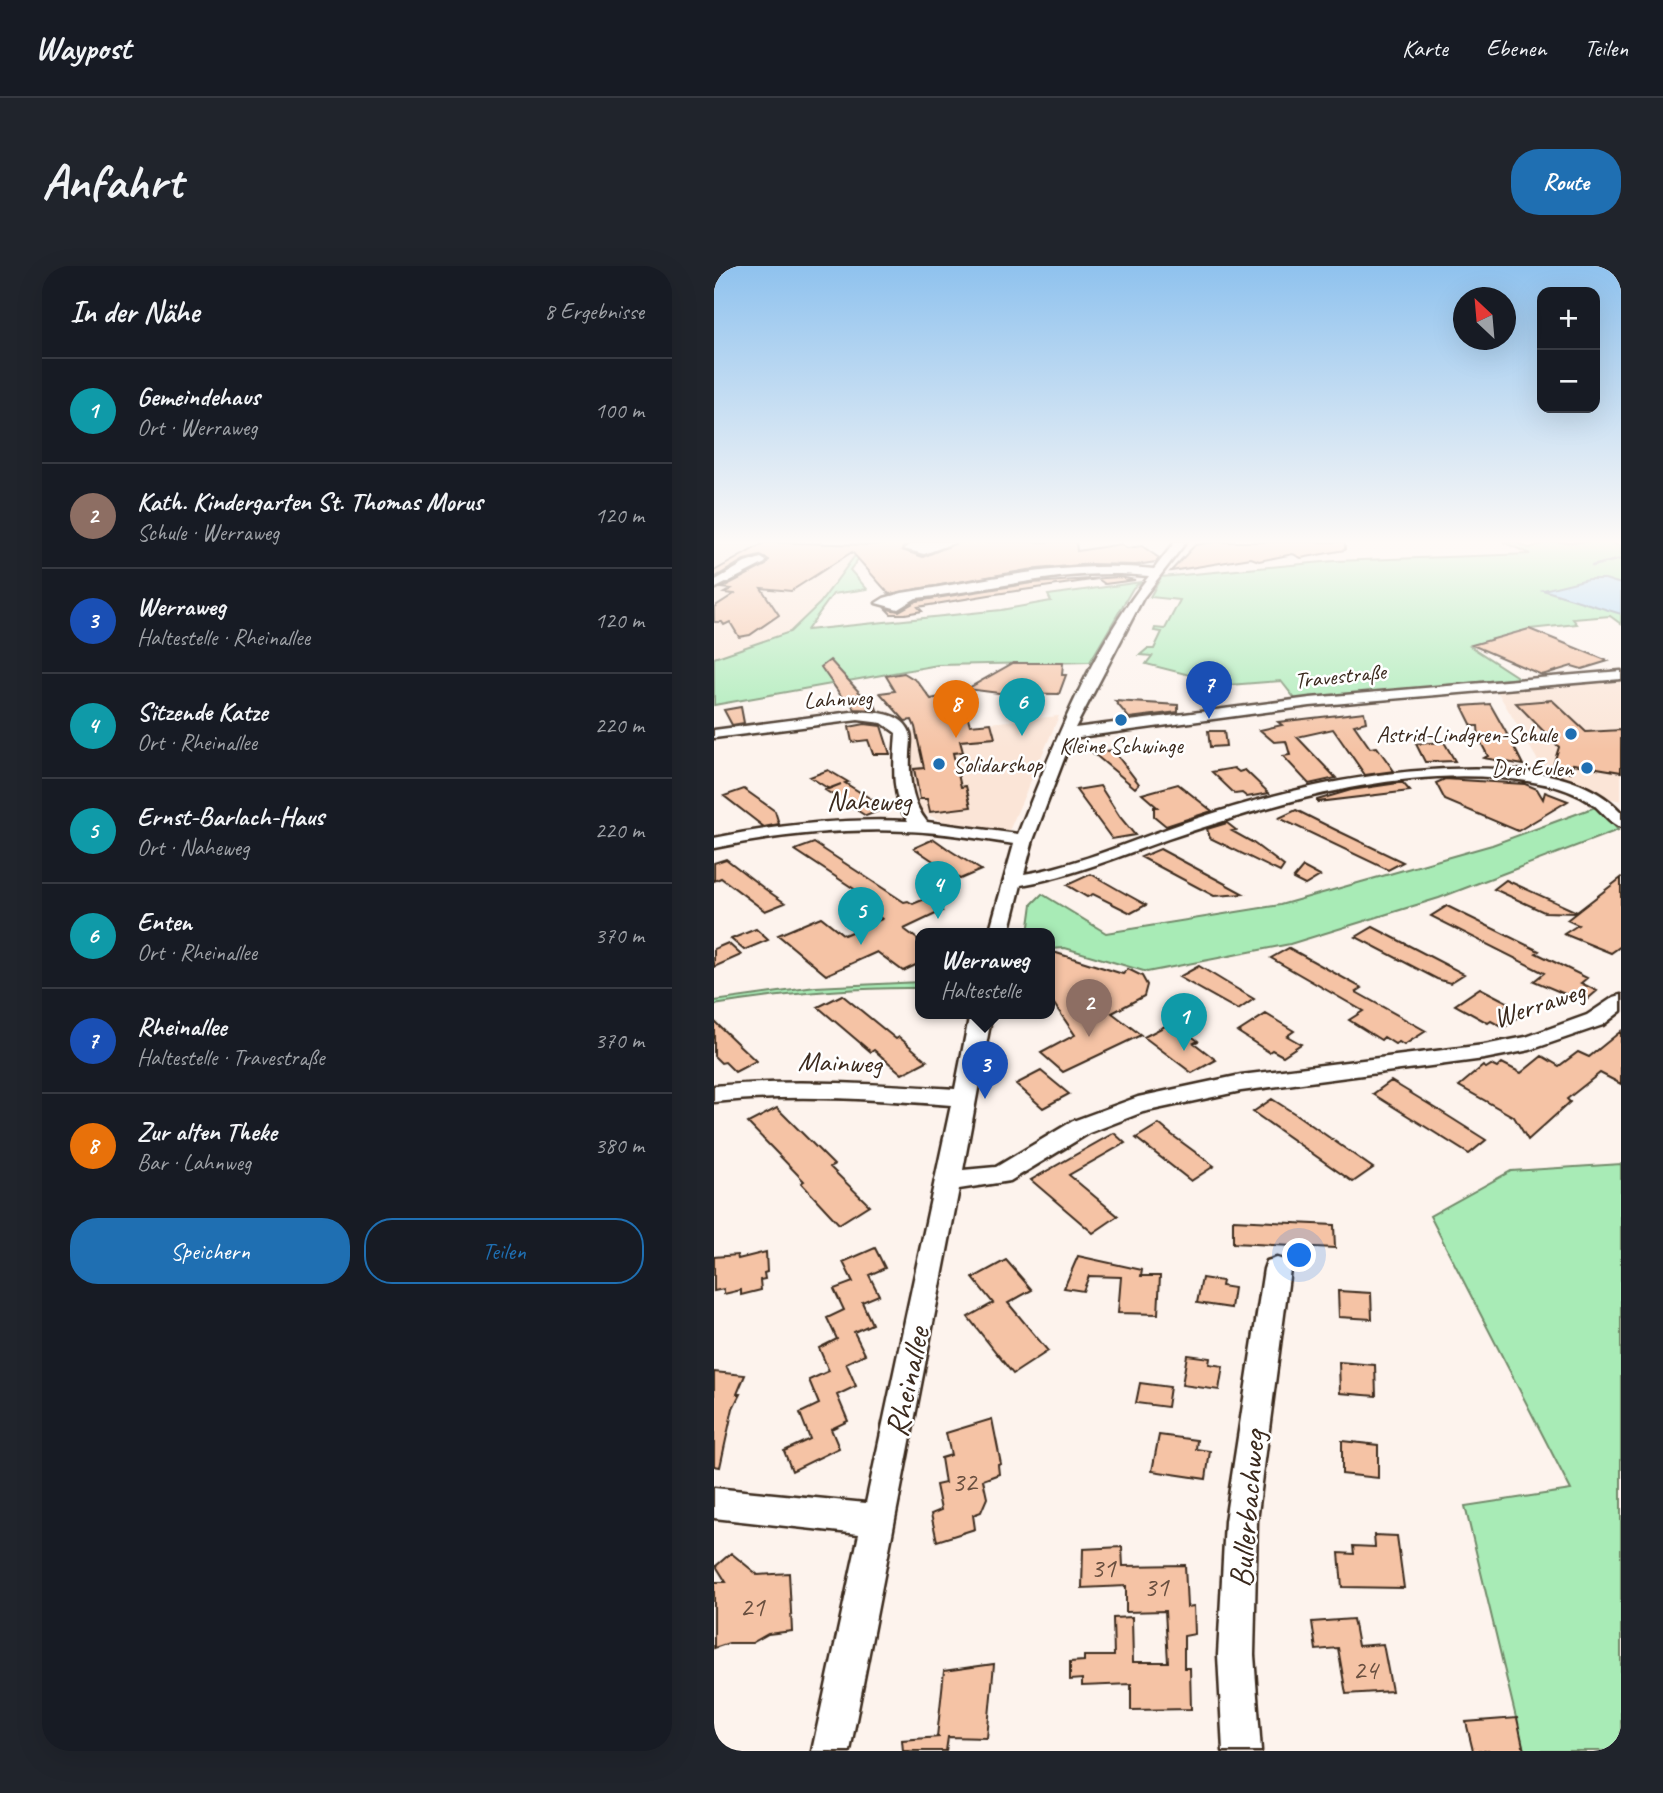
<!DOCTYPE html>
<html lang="de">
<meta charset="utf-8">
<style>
body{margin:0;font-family:Caveat,sans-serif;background:#20242c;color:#f1f3f6}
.controls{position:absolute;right:21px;top:21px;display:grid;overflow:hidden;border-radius:14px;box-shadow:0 7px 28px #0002}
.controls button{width:63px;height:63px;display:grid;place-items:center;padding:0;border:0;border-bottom:2px solid #363941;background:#171b24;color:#f1f3f6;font:35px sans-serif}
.compass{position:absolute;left:739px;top:21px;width:63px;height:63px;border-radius:50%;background:#171b24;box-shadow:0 7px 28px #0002;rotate:334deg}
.you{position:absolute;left:586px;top:990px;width:24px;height:24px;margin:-18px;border:5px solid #fff;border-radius:50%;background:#1a73e8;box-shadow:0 0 0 10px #1a73e833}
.badge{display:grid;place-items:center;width:46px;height:46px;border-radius:50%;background:#1f6fb2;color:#fff;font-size:23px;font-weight:700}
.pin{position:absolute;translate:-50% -58px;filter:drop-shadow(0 2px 4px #0008)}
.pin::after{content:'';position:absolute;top:37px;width:24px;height:21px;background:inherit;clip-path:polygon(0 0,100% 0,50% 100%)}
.popup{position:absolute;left:201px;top:662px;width:140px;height:91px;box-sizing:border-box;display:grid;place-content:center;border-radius:14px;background:#171b24;filter:drop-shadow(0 2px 5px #0005);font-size:23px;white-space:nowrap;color:#9ea1a6}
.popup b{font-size:26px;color:#f1f3f6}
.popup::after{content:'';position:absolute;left:50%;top:100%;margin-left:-14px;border:14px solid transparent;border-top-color:#171b24}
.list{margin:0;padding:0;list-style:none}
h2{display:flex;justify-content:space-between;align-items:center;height:91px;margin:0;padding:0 28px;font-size:30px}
h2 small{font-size:23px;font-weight:400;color:#9ea1a6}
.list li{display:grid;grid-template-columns:46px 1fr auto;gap:21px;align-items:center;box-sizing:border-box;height:105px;padding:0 28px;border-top:2px solid #363941}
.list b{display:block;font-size:26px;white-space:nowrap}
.list p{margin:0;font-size:23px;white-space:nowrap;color:#9ea1a6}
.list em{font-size:23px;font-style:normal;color:#9ea1a6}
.actions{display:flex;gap:14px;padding:21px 28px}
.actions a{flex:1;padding:16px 0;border:2px solid #1f6fb2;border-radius:28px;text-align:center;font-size:24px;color:#1f6fb2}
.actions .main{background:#1f6fb2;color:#fff}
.map{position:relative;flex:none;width:907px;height:1485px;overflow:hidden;border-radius:28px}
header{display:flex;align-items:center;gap:42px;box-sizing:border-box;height:98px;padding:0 35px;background:#171b24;border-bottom:2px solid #363941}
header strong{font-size:33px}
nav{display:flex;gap:38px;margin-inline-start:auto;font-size:24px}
.intro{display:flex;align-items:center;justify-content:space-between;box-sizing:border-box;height:168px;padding:0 42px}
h1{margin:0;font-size:49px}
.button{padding:18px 32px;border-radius:28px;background:#1f6fb2;color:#fff;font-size:24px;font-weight:700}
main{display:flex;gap:42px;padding:0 42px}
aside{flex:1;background:#171b24;border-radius:28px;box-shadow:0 7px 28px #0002}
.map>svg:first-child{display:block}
.built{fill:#fbe5d7}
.green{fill:#a8ebb6;stroke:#728a6a;stroke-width:2}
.water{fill:#aad8f7;stroke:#7e92a0;stroke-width:2}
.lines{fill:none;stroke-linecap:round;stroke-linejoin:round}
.stream{stroke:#7e92a0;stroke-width:2.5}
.building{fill:#f5c3a5;stroke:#3b2a1e;stroke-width:2}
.minor-casing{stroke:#3b2a1e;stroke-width:5}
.minor{fill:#fff;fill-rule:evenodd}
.poi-dot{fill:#1f6fb2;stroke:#fff;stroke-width:2.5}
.labels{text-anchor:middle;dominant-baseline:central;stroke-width:5;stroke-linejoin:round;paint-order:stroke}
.far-street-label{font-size:23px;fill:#3b2a1e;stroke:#fff}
.far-poi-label{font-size:23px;fill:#3b2a1e;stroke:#fff;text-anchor:end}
.street-label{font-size:28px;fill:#3b2a1e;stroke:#fff}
.near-number-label{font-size:28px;fill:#6a5040}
.near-street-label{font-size:33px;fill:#3b2a1e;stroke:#fff}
</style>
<header>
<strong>Waypost</strong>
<nav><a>Karte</a><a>Ebenen</a><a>Teilen</a></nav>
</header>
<div class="intro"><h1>Anfahrt</h1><a class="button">Route</a></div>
<main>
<aside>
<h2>In der Nähe<small>8 Ergebnisse</small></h2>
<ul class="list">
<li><span class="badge" style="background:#0f9aa8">1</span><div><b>Gemeindehaus</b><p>Ort · Werraweg</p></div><em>100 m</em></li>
<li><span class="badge" style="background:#8d6e63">2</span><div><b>Kath. Kindergarten St. Thomas Morus</b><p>Schule · Werraweg</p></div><em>120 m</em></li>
<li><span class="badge" style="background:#1a4fb4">3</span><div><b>Werraweg</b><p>Haltestelle · Rheinallee</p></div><em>120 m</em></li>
<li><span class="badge" style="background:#0f9aa8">4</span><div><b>Sitzende Katze</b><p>Ort · Rheinallee</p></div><em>220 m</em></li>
<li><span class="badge" style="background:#0f9aa8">5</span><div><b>Ernst-Barlach-Haus</b><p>Ort · Naheweg</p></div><em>220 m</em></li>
<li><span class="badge" style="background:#0f9aa8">6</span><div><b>Enten</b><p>Ort · Rheinallee</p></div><em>370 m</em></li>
<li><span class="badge" style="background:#1a4fb4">7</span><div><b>Rheinallee</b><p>Haltestelle · Travestraße</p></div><em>370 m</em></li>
<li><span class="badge" style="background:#e8710a">8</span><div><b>Zur alten Theke</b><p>Bar · Lahnweg</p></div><em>380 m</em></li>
</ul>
<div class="actions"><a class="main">Speichern</a><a>Teilen</a></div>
</aside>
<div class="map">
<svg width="907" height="1485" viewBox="0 0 907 1485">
<rect width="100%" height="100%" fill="#fdf3ed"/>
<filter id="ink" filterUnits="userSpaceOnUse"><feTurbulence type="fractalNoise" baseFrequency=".0143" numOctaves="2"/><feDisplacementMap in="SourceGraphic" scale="14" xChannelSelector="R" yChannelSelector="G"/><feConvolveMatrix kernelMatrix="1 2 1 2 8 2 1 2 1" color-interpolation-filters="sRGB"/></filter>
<g filter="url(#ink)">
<path class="built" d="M0 276H151L106 337 75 366 0 391V315L16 305 0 303Z
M907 415V535L893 532 833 510 783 425Z
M345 450 295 565 235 558 207 546 203 540 197 515 195 465Z"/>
<path class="green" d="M151 276H157L136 304 153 323 119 328 93 364 287 344 337 335 334 329 427 316 419 322 376 396 224 399 0 439V392L76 366 106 337Z
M789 276H801L815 282 835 276H896L907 280V358L896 350 859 353 863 358 816 363 756 380 805 412 582 434 567 415 515 419 432 398 438 390 426 389 433 383H440L448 366 440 365 441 362 451 363 466 334 436 331 447 311 620 295 816 288Z
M884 540 904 564 725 632 576 678 433 706 351 682 336 683V667H314L318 638 328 628 392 667 566 639 778 579Z
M206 716V722C137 721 68 728 0 739V735L101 721Z
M907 898V1485H810L751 1240 857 1224 716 950 797 905Z"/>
<path class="water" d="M874 313H891L907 318V348L829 324Z"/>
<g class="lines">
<path class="stream" d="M878 300 907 293"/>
</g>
<path class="building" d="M52 276 154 279 196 276 188 284 209 291 244 276H362L363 285 407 278 413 282 428 280 445 292 442 296 422 299 376 298 313 304 175 328 138 286 77 325 47 322 65 349 36 369 25 371 16 356 10 359 8 356H0V341L20 328 10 327 17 323 7 322 52 299 55 294 46 290 30 294 0 312V305Z
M500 276H631V284L587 292 579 288 545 295 537 292 457 305 481 279Z
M405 311 421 314 391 318 384 313 275 329 204 341 208 345 191 348H177L172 343 185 345 203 335 318 317Z
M815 363 845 375 894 395 868 403 858 400 828 409 758 379Z
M116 394 145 426 151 430 158 429 163 444 141 443 133 433 130 434 107 401Z
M299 397H349L348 409H352L345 428 285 427 253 423Z
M190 407 203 415 217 433 225 431 238 441V452H254L256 459 277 457 281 472 246 475 249 486 239 487 247 521 252 520 257 541 216 546 213 533H206L200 503 210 502 201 461 198 454 191 455 166 427 181 425 172 410Z
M838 434 872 466 907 464V506L859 498 857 506 838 503 845 481 802 437Z
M401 435 464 439V446L415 452Z
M776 438 798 477 809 499 770 492 774 490 765 473 764 460H758L748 440Z
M27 441 30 457 18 459 10 444Z
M650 446 652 456 640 459 656 482 663 481 680 505 651 509 619 463 583 471 622 512 595 518 569 490 576 489 572 475 560 476 546 464 568 459 564 456Z
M151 458 167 460 176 488H159L154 474 138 476 135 461Z
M494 465H510L512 480 496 481Z
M730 476 741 495 711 496 702 478Z
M399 484 425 518 421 522 379 487Z
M520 502 525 506 531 504 555 527 533 531 528 527 521 528 498 506Z
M114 504 134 516 131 517 172 542 152 550 111 524 127 518 115 523 96 511Z
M731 513 811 518 823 523 829 533 831 526 854 535 804 565 731 534 722 517Z
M684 517H689L696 525 603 536V534L637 524Z
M464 518 498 545 452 560 440 550V541H443L428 528Z
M386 520 406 551 421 569 398 573 362 524Z
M30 523 61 545 65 558 50 561 10 530Z
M582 544 620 563 689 596 674 604 565 552Z
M513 557 522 564 518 565 538 576 570 600 566 606 496 572 493 563Z
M220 573 237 585 267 604 246 613 200 582Z
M100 577 190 636 194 635 199 638 211 633 228 645 190 663 206 675V697L189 705 163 686 112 709 64 669 107 651 130 669 168 653 156 644 166 640 81 584Z
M446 583 504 614 530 628 500 630 427 591Z
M12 593 51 623 71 637 51 645 7 612 0 615V597Z
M589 601 606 610 591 619 579 613Z
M377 608 405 624 432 639 417 647 379 628 373 631 353 619Z
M907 612V680L897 687 850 668 864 659 853 654 862 647 830 646 780 623 792 614 863 646Z
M733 640 825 685 822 687 873 712 867 717 883 725 870 736 820 715 830 707 717 650Z
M659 661 688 676 750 708 736 717 723 713 642 671Z
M42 663 54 674 30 684 17 673Z
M14 677 27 689 0 701V683Z
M575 682 648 722 642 726 712 765 690 779 685 776 681 778 670 771 667 774 635 754 649 745 557 692Z
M336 685 409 708 414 703 428 710 433 719 430 730 398 747 427 769 349 806 327 787 361 769 336 732Z
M485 700 513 717 540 733 524 744 465 711Z
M766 722 795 737 789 742 805 750 790 762 777 755 774 757 741 739Z
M128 729 182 773 185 771 213 795 188 808 160 784 157 786 104 741Z
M552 748 580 765 573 770 587 778 569 790 558 784 555 786 524 766Z
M0 755 25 779 42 795 21 806 11 796 7 797 0 790Z
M453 759 461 765 467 762 484 775 480 777 502 794 478 807 430 771Z
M907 765V818L886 807 853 833 856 836 814 874 800 851 745 820 769 800 772 802 777 799 783 802 788 797 807 807 828 790 845 800 864 786 875 791Z
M327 805 355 828 329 842 302 818Z
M677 815 723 843 772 874 755 888 659 828Z
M558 833 583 849 659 902 639 916 539 846Z
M63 842 120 899 116 901 155 939 125 958 87 917 90 915 34 857Z
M445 858 458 869 500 900 477 915 422 872Z
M400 867 411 877 355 909 404 950 379 967 317 914Z
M519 954 620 959 621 982 519 977Z
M161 982 171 1002 155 1009 165 1029 148 1036 158 1058 140 1066 151 1088 132 1097 142 1120 123 1129 134 1155 117 1163 125 1182 78 1205 70 1185 96 1173 86 1147 105 1138 95 1114 115 1105 105 1082 123 1073 113 1052 130 1044 120 1023 139 1016 129 996Z
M52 986 53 1006 50 1007 51 1013 46 1014 47 1024 27 1029V1024L10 1028V1023L0 1025V991L23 989 24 993Z
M364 990 428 1004 427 1010H446L444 1048 404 1047 407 1011 375 1010 369 1025 350 1022Z
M292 994 318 1024 294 1037 334 1085 299 1108 254 1051 279 1037 259 1012Z
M488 1012 508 1015 507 1020 520 1022 517 1042 483 1037Z
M624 1025 657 1027 658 1053 625 1051Z
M473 1089 496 1092 495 1098 509 1100 505 1124 468 1119Z
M625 1096 661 1099 662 1130 626 1127Z
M0 1106 31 1109 23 1128H26L19 1142 6 1201 0 1200Z
M426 1117 456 1121 453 1141 422 1137Z
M278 1153 287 1198 284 1199 285 1208 269 1214 273 1232 267 1246 259 1249 261 1263 223 1275 217 1248 227 1244 222 1219 231 1217 227 1192 237 1189 232 1167Z
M445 1169 483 1174 482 1183 496 1185 492 1213 438 1205Z
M628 1175 664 1179V1212L628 1208Z
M660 1269 683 1270 690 1322 628 1321 625 1287 640 1288 639 1280 661 1281Z
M408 1281 409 1300 471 1299 473 1341 480 1340 481 1368 470 1370V1402H476L477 1443 417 1444V1418L368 1420V1413L356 1414V1396L370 1395V1390H400L399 1352 418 1351 419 1396H454L451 1345 412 1346V1320L368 1322 369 1283Z
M17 1287 44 1309 75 1307 78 1365 54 1368 38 1377H15L0 1382V1316H12L2 1300Z
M639 1353 644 1380 669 1378 678 1425 632 1428 624 1382 602 1384 598 1356Z
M280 1398 273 1472 234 1471 232 1485H189L188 1474 226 1471H223L230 1405Z
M803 1452 810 1485H759L752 1456Z"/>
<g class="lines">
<defs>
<path id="minor" d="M212 276H242L210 288 190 283 195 279Z
M461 276H472L429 332 361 462 596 432 907 405V413L596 440 358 472 319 574 310 608C365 599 419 574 472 556 573 522 677 499 785 503 827 505 877 513 907 546V561C896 558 888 545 879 538 863 527 843 520 825 517 701 494 571 534 454 573 406 590 358 610 307 619L295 667H275L300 578C265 573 229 566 193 565 128 562 64 569 0 582V572C65 559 128 552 194 555 176 529 180 497 182 467L168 457 144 454 0 472V464L137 446C155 445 189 445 196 467 198 472 196 482 196 488 195 513 197 536 213 556L304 568C339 481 376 384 435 310 353 301 282 324 202 332L184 343 162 337 170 332 188 327C272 314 355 294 440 303Z
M47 292 52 295 51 297 0 323V315L31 297Z
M907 729V745L889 759 816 784 770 793 527 825 429 846 375 867 296 915 245 923 136 1485H98L145 1268 0 1252V1222L152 1237 237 839C158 833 80 828 0 836V820C81 813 160 818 241 823L256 747H278L249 904 282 901 359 855 424 831 527 809 770 779 812 771 873 749 900 731Z
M563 992 573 995 576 1003 543 1255 540 1389 547 1485H509L504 1389 511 1255 550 1003 553 995Z"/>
</defs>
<use href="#minor" class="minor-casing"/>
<use href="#minor" class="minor"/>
</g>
</g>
<linearGradient id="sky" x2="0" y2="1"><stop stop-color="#8fc2ee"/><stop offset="0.57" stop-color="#fefaf7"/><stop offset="1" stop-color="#fefaf7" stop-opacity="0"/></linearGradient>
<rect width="907" height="484" fill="url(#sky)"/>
<g class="poi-dot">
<circle cx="407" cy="454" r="7"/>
<circle cx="857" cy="468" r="7"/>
<circle cx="225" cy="498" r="7"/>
<circle cx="873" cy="502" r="7"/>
</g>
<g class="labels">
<g class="far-street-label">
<text transform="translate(626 410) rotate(-6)">Travestraße</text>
<text transform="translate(124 433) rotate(-3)">Lahnweg</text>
</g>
<g class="far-poi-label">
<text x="843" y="468">Astrid-Lindgren-Schule</text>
<text x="407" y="479" text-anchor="middle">Kleine Schwinge</text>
<text x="239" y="498" text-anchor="start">Solidarshop</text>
<text x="859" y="502">Drei Eulen</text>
</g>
<g class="street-label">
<text x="155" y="534">Naheweg</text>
<text transform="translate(825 738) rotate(-18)">Werraweg</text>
<text transform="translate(126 796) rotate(2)">Mainweg</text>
</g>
<g class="near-number-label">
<text x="250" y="1215">32</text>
<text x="389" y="1301">31</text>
<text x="442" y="1320">31</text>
<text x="38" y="1340">21</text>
<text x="651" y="1403">24</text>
</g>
<g class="near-street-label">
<text transform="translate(193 1116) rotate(-78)">Rheinallee</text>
<text transform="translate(533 1243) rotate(-85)">Bullerbachweg</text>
</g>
</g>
</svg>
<div class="controls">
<button>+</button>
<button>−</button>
</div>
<svg class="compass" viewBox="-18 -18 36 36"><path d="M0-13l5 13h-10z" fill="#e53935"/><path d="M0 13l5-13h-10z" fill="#9ea1a6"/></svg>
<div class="you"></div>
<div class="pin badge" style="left:470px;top:785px;background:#0f9aa8">1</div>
<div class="pin badge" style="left:375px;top:771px;background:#8d6e63">2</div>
<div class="pin badge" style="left:271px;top:833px;background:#1a4fb4">3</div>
<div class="popup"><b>Werraweg</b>Haltestelle</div>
<div class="pin badge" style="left:224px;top:653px;background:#0f9aa8">4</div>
<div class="pin badge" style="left:147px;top:679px;background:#0f9aa8">5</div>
<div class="pin badge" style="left:308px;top:470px;background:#0f9aa8">6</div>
<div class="pin badge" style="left:495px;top:453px;background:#1a4fb4">7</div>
<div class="pin badge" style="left:242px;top:472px;background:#e8710a">8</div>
</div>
</main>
